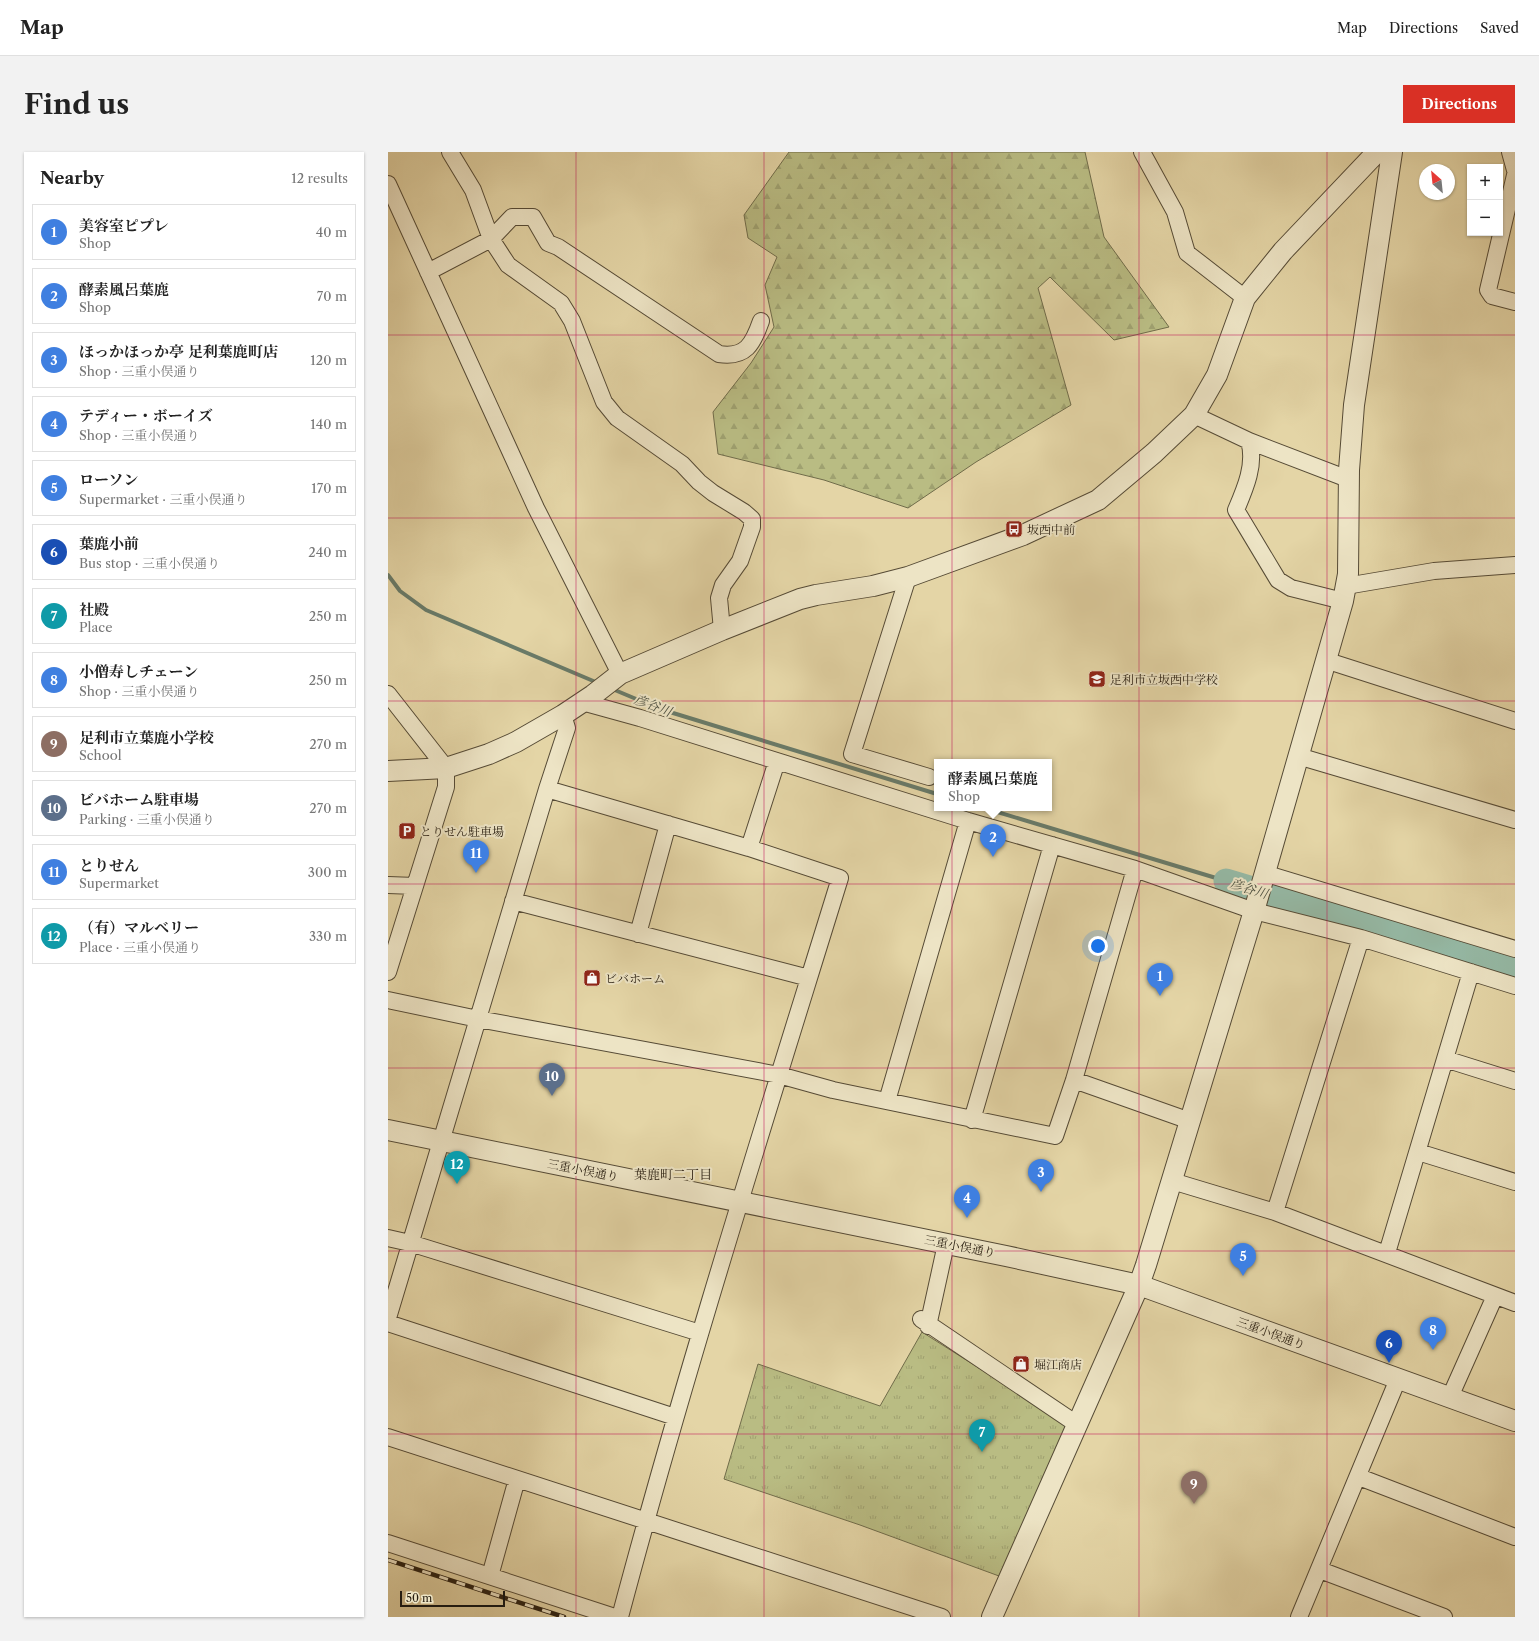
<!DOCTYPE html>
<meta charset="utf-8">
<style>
body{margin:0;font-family:"Libre Caslon Text","Noto Serif JP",serif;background:#f2f2f2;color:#222}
.controls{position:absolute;right:12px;top:12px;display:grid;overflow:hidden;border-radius:0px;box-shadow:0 1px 3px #0004}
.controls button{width:36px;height:36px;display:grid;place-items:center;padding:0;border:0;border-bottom:1px solid #e0e0e0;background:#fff;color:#222;font:20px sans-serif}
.compass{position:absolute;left:1031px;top:12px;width:36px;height:36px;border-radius:50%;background:#fff;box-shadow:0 1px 3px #0004;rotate:333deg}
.scale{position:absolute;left:12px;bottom:10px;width:105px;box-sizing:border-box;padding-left:4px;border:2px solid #271d10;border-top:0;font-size:11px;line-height:14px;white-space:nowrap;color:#271d10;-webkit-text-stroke:3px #ede4c5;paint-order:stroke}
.you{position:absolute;left:710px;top:794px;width:14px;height:14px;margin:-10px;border:3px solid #fff;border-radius:50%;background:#1a73e8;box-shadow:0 0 0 6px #1a73e833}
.badge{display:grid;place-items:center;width:26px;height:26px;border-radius:50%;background:#d93025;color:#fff;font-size:13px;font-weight:700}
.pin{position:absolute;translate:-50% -33px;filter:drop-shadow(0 1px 2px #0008)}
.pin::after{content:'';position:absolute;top:21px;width:14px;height:12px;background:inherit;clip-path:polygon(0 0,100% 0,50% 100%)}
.popup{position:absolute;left:546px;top:607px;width:118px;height:52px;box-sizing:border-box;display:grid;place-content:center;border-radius:0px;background:#fff;filter:drop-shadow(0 1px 3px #0005);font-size:13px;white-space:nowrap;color:#767676}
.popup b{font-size:15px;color:#222}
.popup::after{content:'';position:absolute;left:50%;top:100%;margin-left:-8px;border:8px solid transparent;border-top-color:#fff}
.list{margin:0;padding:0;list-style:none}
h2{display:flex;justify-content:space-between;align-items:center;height:52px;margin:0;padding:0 16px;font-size:17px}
h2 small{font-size:13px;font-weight:400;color:#767676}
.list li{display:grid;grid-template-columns:26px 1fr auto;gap:12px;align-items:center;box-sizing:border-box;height:56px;margin:0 8px 8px;padding:0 8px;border:1px solid #e0e0e0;border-radius:0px}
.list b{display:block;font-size:15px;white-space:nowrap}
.list p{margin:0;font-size:13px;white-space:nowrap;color:#767676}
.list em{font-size:13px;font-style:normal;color:#767676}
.map{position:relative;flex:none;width:1127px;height:1465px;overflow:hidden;border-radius:0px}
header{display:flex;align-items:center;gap:24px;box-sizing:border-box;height:56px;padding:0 20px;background:#fff;border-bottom:1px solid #e0e0e0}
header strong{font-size:19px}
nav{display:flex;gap:22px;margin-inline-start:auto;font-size:14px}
.intro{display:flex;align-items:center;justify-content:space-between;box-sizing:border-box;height:96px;padding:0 24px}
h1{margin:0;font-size:28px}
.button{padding:10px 18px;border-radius:0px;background:#d93025;color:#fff;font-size:14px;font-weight:700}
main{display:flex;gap:24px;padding:0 24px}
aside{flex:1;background:#fff;border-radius:0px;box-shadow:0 1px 3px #0004}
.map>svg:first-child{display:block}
.forest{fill:url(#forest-firs);stroke:#706c4a}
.park{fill:url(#park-tufts);stroke:#706c4a}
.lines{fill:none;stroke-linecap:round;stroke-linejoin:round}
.stream{stroke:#697b69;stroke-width:4}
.river{stroke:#95b9a5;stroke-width:25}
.minor-casing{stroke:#564b36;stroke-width:18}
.tertiary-casing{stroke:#564b36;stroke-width:22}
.minor{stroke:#ede4c5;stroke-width:16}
.tertiary{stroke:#ede4c5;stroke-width:20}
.rail-casing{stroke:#271d10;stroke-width:4.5}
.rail{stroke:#ede4c5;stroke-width:3;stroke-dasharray:9;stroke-linecap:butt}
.grid{fill:none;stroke:#c2185b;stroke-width:1;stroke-opacity:0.55}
.labels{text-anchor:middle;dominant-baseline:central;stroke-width:4;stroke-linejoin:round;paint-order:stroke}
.poi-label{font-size:12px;fill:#271d10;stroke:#ede4c5;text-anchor:start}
.street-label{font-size:12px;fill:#271d10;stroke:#ede4c5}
.water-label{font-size:13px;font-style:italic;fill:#484c3d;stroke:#ede4c5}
.neighbourhood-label{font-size:13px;fill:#271d10;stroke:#ede4c5}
</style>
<header>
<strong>Map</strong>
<nav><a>Map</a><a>Directions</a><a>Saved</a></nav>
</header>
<div class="intro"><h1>Find us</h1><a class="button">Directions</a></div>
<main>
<aside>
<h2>Nearby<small>12 results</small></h2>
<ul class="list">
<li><span class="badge" style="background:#3f7fe0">1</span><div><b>美容室ピプレ</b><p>Shop</p></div><em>40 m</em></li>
<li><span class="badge" style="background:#3f7fe0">2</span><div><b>酵素風呂葉鹿</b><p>Shop</p></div><em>70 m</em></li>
<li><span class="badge" style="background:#3f7fe0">3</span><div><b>ほっかほっか亭 足利葉鹿町店</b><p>Shop · 三重小俣通り</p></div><em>120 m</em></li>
<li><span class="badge" style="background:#3f7fe0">4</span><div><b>テディー・ボーイズ</b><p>Shop · 三重小俣通り</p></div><em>140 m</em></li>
<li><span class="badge" style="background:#3f7fe0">5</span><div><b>ローソン</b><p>Supermarket · 三重小俣通り</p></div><em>170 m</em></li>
<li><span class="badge" style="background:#1a4fb4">6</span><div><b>葉鹿小前</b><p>Bus stop · 三重小俣通り</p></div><em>240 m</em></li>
<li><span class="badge" style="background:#0f9aa8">7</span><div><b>社殿</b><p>Place</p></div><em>250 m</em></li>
<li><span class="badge" style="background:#3f7fe0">8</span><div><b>小僧寿しチェーン</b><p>Shop · 三重小俣通り</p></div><em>250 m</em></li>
<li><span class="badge" style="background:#8d6e63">9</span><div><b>足利市立葉鹿小学校</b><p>School</p></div><em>270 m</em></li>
<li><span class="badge" style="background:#5c6f8a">10</span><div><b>ビバホーム駐車場</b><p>Parking · 三重小俣通り</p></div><em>270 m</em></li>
<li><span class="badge" style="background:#3f7fe0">11</span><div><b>とりせん</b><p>Supermarket</p></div><em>300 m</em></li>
<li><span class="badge" style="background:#0f9aa8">12</span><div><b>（有）マルベリー</b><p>Place · 三重小俣通り</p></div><em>330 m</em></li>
</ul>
</aside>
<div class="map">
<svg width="1127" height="1465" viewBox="0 0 1127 1465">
<defs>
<pattern id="forest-firs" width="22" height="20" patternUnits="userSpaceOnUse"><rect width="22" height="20" fill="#b9bc83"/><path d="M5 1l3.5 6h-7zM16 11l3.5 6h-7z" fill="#9fa170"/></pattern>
<pattern id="park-tufts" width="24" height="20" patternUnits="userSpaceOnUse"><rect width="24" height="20" fill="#b9bc83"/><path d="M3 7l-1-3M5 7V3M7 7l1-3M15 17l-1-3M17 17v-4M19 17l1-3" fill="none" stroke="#9fa170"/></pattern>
</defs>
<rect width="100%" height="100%" fill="#e4d5a6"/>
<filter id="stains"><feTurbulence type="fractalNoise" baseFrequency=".005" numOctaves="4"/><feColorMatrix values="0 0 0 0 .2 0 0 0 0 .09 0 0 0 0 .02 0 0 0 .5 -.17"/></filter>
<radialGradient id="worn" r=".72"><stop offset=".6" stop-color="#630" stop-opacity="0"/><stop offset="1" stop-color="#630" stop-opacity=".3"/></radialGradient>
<path class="forest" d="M401 0H697L716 85 781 175 726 188 662 125 650 136 683 253 588 310 520 356 436 328 330 302 325 260 363 211 386 175 377 133 389 105 360 86 356 63Z"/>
<path class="park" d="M534 1180 684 1275 611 1424 472 1373 336 1327 370 1212 492 1254Z"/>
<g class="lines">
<path class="stream" d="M0 423 12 439 38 458 210 531
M222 536 272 557 549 642
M596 656 838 729"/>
<path class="river" d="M838 729 1127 815"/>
<defs>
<path id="minor" d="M62 0 85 38 103 87 120 113 173 151 184 169 216 250 229 266 294 312 311 330 325 341 356 360 364 367V375L352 409 335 433 331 446 334 478
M754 0 787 60 799 101 857 146
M1122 0 1127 18
M1127 23 1100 138 1104 144 1127 150
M0 32 148 356 232 522
M40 120 103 87 124 65H145L160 91 170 95 331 202C358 206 365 192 373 169
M806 263 861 289C868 312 857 337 848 358L890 428 903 436 955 449
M861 289 960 327
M520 425 464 602 541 625
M958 434 1046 419 1127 413
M937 508 1127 569
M0 542 58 616V635L0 820
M194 550 252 566 580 669 747 717 866 759 973 786 1127 834
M910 604 1127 668
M159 637 361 696 452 726C376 972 298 1217 232 1465
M361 696 389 609
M876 721 1127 797
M0 733 27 734
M125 749 421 826
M250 782 280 672
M0 848 90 867 391 923 445 938 667 984 686 928 747 717
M1057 907 1127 929
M686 928 802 969
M499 949 580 669
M584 968 664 693
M1030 1000 1127 1030
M784 1029 887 1060 1127 1151
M887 1060 973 786
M0 1086 22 1091 312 1181
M999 1101 1083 820
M0 1166 159 637 179 576 175 563
M533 1167 690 1273
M0 1171 287 1265
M540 1174 558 1092
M1062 1245 1107 1144
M0 1285 554 1465
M971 1325 1127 1385
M0 1391 227 1465
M932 1418 1056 1465
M102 1424 129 1327
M911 1465 1010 1227"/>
<path id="tertiary" d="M0 619 58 616 101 602 128 590 175 563 205 543 232 522 334 478 412 447 428 443 485 434 520 425 635 383 710 348 766 301 806 263 829 223 857 146 895 99 989 0
M0 978 618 1104 751 1133 1127 1269
M604 1465 751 1133 758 1113 866 759 955 449 960 422 961 318 966 253 1004 0"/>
</defs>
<use href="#minor" class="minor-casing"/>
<use href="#tertiary" class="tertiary-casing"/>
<use href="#minor" class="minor"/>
<use href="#tertiary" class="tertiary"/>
<defs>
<path id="rail" d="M0 1408 176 1465"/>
</defs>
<use href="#rail" class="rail-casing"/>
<use href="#rail" class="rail"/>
</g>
<path class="grid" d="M188 0V1465M376 0V1465M564 0V1465M751 0V1465M939 0V1465M0 183H1127M0 366H1127M0 549H1127M0 732H1127M0 916H1127M0 1099H1127M0 1282H1127"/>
<defs>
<symbol id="bus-square" viewBox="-11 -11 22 22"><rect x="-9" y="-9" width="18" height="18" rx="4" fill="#8f2418" stroke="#ede4c5"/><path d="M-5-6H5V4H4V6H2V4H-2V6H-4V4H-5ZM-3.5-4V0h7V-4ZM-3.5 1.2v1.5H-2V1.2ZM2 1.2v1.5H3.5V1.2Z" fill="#fff"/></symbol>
<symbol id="school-square" viewBox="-11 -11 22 22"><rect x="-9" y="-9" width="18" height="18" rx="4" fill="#8f2418" stroke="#ede4c5"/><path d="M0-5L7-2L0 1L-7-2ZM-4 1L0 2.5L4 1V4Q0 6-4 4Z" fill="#fff"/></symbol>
<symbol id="parking-square" viewBox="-11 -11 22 22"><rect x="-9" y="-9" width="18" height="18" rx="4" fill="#8f2418" stroke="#ede4c5"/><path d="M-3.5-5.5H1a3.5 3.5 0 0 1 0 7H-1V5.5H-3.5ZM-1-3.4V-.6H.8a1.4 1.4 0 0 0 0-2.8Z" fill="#fff"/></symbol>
<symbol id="shop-square" viewBox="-11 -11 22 22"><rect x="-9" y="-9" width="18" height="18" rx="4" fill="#8f2418" stroke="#ede4c5"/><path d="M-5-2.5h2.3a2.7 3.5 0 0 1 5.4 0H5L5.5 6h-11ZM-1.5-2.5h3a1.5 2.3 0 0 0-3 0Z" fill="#fff"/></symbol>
</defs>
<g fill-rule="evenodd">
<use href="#bus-square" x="616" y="367" width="20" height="20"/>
<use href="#school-square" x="699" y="517" width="20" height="20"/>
<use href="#parking-square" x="9" y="669" width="20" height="20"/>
<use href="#shop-square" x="194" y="816" width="20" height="20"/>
<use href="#shop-square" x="623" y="1202" width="20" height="20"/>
</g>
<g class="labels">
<g class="poi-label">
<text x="639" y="377">坂西中前</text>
<text x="722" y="527">足利市立坂西中学校</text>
<text x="32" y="679">とりせん駐車場</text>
<text x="217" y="826">ビバホーム</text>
<text x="646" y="1212">堀江商店</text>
</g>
<g class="street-label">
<text transform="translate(195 1018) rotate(11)">三重小俣通り</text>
<text transform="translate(572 1094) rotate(11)">三重小俣通り</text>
<text transform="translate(883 1181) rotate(20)">三重小俣通り</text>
</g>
<g class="water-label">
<text transform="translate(265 553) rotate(21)">彦谷川</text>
<text transform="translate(861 736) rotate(17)">彦谷川</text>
</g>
<g class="neighbourhood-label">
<text x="285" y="1022">葉鹿町二丁目</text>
</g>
</g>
<rect width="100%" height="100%" filter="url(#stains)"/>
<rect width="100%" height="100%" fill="url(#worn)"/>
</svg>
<div class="controls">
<button>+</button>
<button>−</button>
</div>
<svg class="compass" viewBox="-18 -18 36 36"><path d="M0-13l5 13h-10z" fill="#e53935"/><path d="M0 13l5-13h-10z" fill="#767676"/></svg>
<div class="scale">50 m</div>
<div class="you"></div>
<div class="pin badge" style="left:772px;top:844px;background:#3f7fe0">1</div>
<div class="pin badge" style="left:605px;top:705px;background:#3f7fe0">2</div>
<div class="popup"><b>酵素風呂葉鹿</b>Shop</div>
<div class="pin badge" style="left:653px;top:1040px;background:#3f7fe0">3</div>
<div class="pin badge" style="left:579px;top:1066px;background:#3f7fe0">4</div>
<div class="pin badge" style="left:855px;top:1124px;background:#3f7fe0">5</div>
<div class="pin badge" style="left:1001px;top:1211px;background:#1a4fb4">6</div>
<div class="pin badge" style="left:594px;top:1300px;background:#0f9aa8">7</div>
<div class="pin badge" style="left:1045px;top:1198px;background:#3f7fe0">8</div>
<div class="pin badge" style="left:806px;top:1352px;background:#8d6e63">9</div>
<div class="pin badge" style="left:164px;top:944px;background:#5c6f8a">10</div>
<div class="pin badge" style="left:88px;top:721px;background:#3f7fe0">11</div>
<div class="pin badge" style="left:69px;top:1032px;background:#0f9aa8">12</div>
</div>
</main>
